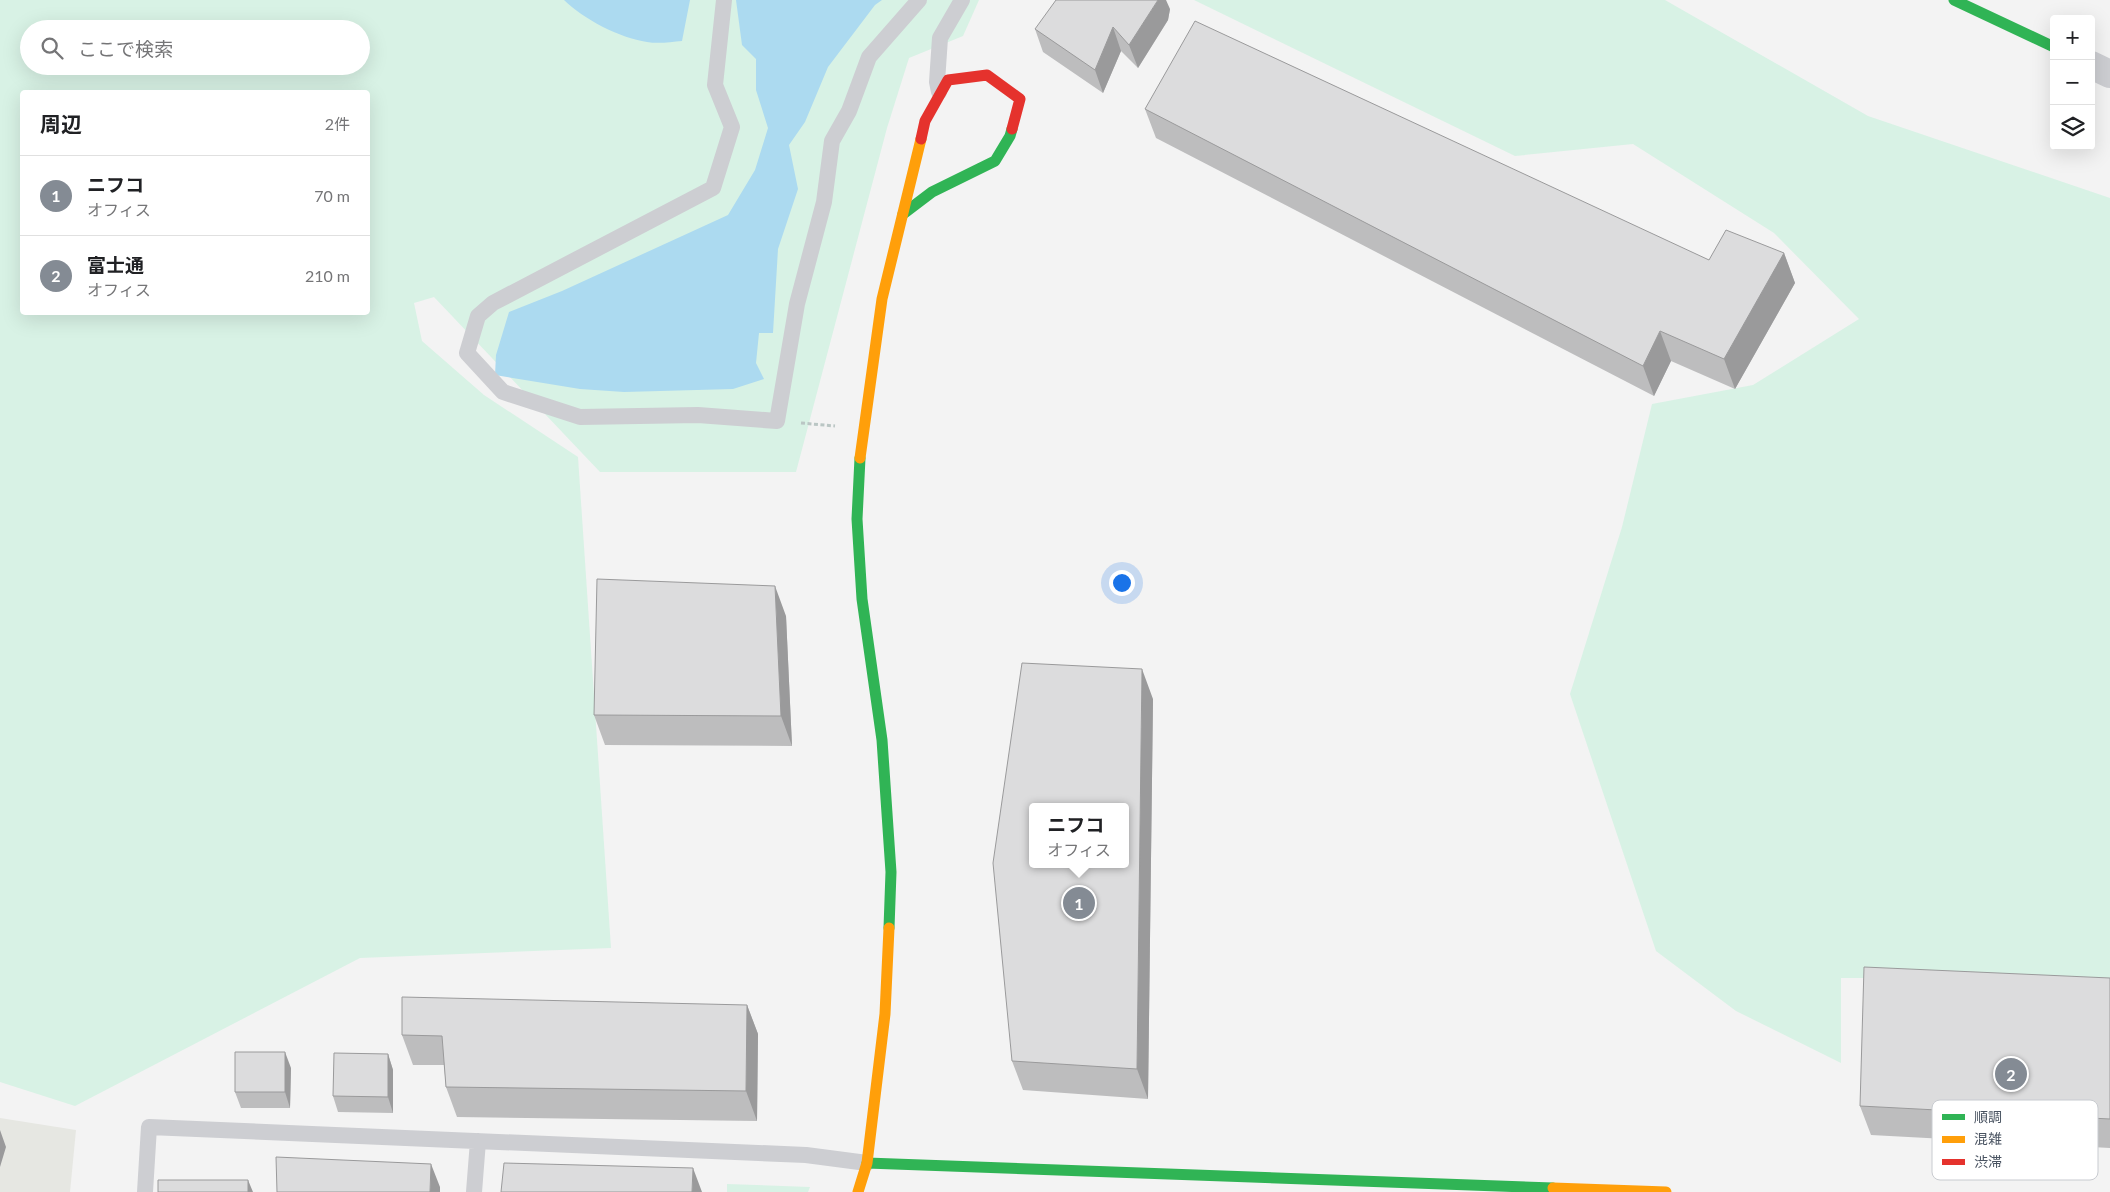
<!DOCTYPE html>
<html lang="ja">
<meta charset="utf-8">
<style>
body{margin:0;font-family:Lato,"Noto Sans JP",sans-serif;background:#f2f2f2;color:#202124}
.controls{position:absolute;right:15px;top:15px;display:grid;overflow:hidden;border-radius:5px;box-shadow:0 5px 20px #0002}
.controls button{width:45px;height:45px;display:grid;place-items:center;padding:0;border:0;border-bottom:1px solid #e0e0e0;background:#fff;color:#202124;font:25px sans-serif}
.you{position:absolute;left:1121px;top:582px;width:18px;height:18px;margin:-12px;border:4px solid #fff;border-radius:50%;background:#1a73e8;box-shadow:0 0 0 8px #1a73e833}
.badge{display:grid;place-items:center;width:32px;height:32px;border-radius:50%;background:#848b94;color:#fff;font-size:16px;font-weight:700}
.pin{position:absolute;translate:-50% -50%;border:2px solid #fff;box-shadow:0 1px 5px #0006}
.popup{position:absolute;left:1029px;top:803px;width:100px;height:65px;box-sizing:border-box;display:grid;place-content:center;border-radius:5px;background:#fff;filter:drop-shadow(0 1px 4px #0005);font-size:16px;white-space:nowrap;color:#757577}
.popup b{font-size:19px;color:#202124}
.popup::after{content:'';position:absolute;left:50%;top:100%;margin-left:-10px;border:10px solid transparent;border-top-color:#fff}
.list{margin:0;padding:0;list-style:none}
h2{display:flex;justify-content:space-between;align-items:center;height:65px;margin:0;padding:0 20px;font-size:21px}
h2 small{font-size:16px;font-weight:400;color:#757577}
.list li{display:grid;grid-template-columns:32px 1fr auto;gap:15px;align-items:center;box-sizing:border-box;height:80px;padding:0 20px;border-top:1px solid #e0e0e0}
.list b{display:block;font-size:19px;white-space:nowrap}
.list p{margin:0;font-size:16px;white-space:nowrap;color:#757577}
.list em{font-size:16px;font-style:normal;color:#757577}
.icon{flex:none;width:28px;height:28px;fill:none;stroke:currentColor;stroke-width:2;stroke-linecap:round;stroke-linejoin:round}
.map{position:relative;flex:none;width:2110px;height:1192px;overflow:hidden}
.search{position:absolute;background:#fff;box-shadow:0 5px 20px #0002;left:20px;top:20px;width:350px;height:55px;display:flex;align-items:center;gap:12px;box-sizing:border-box;padding:0 18px;border-radius:28px;color:#757577;font-size:19px}
.panel{position:absolute;background:#fff;box-shadow:0 5px 20px #0002;left:20px;top:90px;width:350px;height:225px;border-radius:5px}
.map>svg:first-child{display:block}
.commercial{fill:#e6e7e2}
.green{fill:#d8f2e5;fill-rule:evenodd}
.water{fill:#acdaf0}
.lines{fill:none;stroke-linecap:round;stroke-linejoin:round}
.path{stroke:#bac6c4;stroke-width:3;stroke-dasharray:4 2.5;stroke-linecap:butt}
.lane{stroke:#cdced2;stroke-width:16}
.street{stroke:#cdced2;stroke-width:28}
.fast{stroke:#30b455;stroke-width:11}
.slow{stroke:#ff9f0a;stroke-width:11}
.jam{stroke:#e5322d;stroke-width:11}
.wall{fill:#bdbdbe}
.shaded-wall{fill:#9a9a9b}
.building{fill:#dcdcdd;stroke:#9a9a9b;fill-rule:evenodd}
.key{fill:#fff;stroke:#c8cbd0;stroke-width:1}
.key-label{font-size:14px;fill:#495361}
</style>
<div class="map">
<svg width="2110" height="1192" viewBox="0 0 2110 1192">
<rect width="100%" height="100%" fill="#f3f3f3"/>
<path class="commercial" d="M0 1118 76 1130 70 1192H0Z"/>
<path class="green" d="M0 0H979L963 36 909 58 887 128 796 472H600L434 297 414 303 422 341 484 395 578 457 611 948 360 958 75 1106 0 1082ZM29 29H361V66H29ZM22 92H368V312H22Z
M1194 0H1665L1868 116 2110 198V978H1841V1063L1736 1011 1656 951 1570 694 1622 527 1652 404 1753 385 1859 319 1774 233 1633 144 1515 156Z
M727 1184 810 1187 808 1192H727Z"/>
<path class="water" d="M564 0H690L682 41C671 42 658 44 647 42 620 38 583 19 564 0Z
M736 0H882L875 5 828 67 805 122 789 145 798 189 778 249 773 333H759L756 363 764 379 733 389 624 392 580 389 495 375 496 355 509 312 562 291 728 215 755 170 768 128 756 90V59L742 45Z"/>
<g class="lines">
<path class="path" d="M801 423 835 426"/>
<path class="lane" d="M724 0 715 85 732 127 713 188 493 303 478 316 467 353 503 392 580 417 698 415 777 421 797 304 824 202 832 141 849 111 869 57 919 0
M939 92 937 82 940 38 962 0
M145 1192 149 1127 806 1155 867 1163
M474 1192 478 1141"/>
<path class="street" d="M2091 65 2110 74"/>
<path class="fast" d="M1954 0 2054 47
M903 214 932 192 995 161 1010 136 1012 129
M860 458 857 519 862 599 882 740 891 872 889 928
M867 1163 1553 1188"/>
<path class="slow" d="M860 458 882 299 921 139
M1553 1188 1666 1192
M858 1192 867 1163 885 1014 889 928"/>
<path class="jam" d="M921 139 925 121 948 80 987 75 1020 99 1012 129"/>
</g>
<path class="wall" d="M1170 9 1168 20 1138 68 1121 51 1103 93 1043 52 1035 29Z
M1145 109 1709 260 1784 253 1795 283 1735 389 1671 361 1654 396 1156 138Z
M786 616 792 746 605 745 594 715Z
M1153 699 1148 1099 1023 1090 1012 1061Z
M2110 978V1148L1871 1135 1860 1106Z
M747 1005 758 1034 757 1121 457 1117 446 1087 444 1065H413L402 1035Z
M388 1054 393 1070V1113L338 1112 333 1096Z
M291 1068 290 1108H241L235 1092Z"/>
<path class="shaded-wall" d="M1158 0H1166L1170 9 1168 20 1138 68 1129 45Z
M1113 27 1121 51 1103 93 1095 70Z
M1784 253 1795 283 1735 389 1724 359Z
M1660 331 1671 361 1654 396 1643 366Z
M775 586 786 616 792 746 781 716Z
M1142 669 1153 699 1148 1099 1137 1069Z
M747 1005 758 1034 757 1121 746 1091Z
M285 1052 291 1068 290 1108 285 1092Z
M388 1054 393 1070V1113L388 1097Z
M0 1130 6 1147 0 1167Z
M431 1164 440 1187V1192H430Z
M693 1168 702 1192H692Z
M248 1180 253 1192H248Z"/>
<path class="building" d="M1056 0H1158L1129 45 1113 27 1095 70 1035 29Z
M1195 21 1709 260 1726 230 1784 253 1724 359 1660 331 1643 366 1145 109Z
M597 579 775 586 781 716 594 715Z
M1022 663 1142 669 1137 1069 1012 1061 993 863ZM1033 807H1125V864H1033Z
M1864 967 2110 978V1119L1860 1106Z
M402 997 747 1005 746 1091 446 1087 442 1036 402 1035Z
M235 1052H285V1092H235Z
M334 1053 388 1054V1097L333 1096Z
M276 1157 431 1164 430 1192H277Z
M504 1163 693 1168 692 1192H501Z
M158 1180H248V1192H158Z"/>
<rect x="1932" y="1100" width="166" height="80" rx="8" class="key"/>
<rect x="1942" y="1114" width="23" height="6" fill="#30b455"/>
<rect x="1942" y="1136" width="23" height="7" fill="#ff9f0a"/>
<rect x="1942" y="1159" width="23" height="6" fill="#e5322d"/>
<g class="key-label">
<text x="1974" y="1122">順調</text>
<text x="1974" y="1144">混雑</text>
<text x="1974" y="1167">渋滞</text>
</g>
</svg>
<div class="controls">
<button>+</button>
<button>−</button>
<button><svg class="icon" aria-label="layers" viewBox="0 0 24 24"><path d="M12 4l9 5-9 5-9-5zM3 14l9 5 9-5"/></svg></button>
</div>
<div class="you"></div>
<div class="pin badge" style="left:1079px;top:903px">1</div>
<div class="popup"><b>ニフコ</b>オフィス</div>
<div class="pin badge" style="left:2011px;top:1074px">2</div>
<div class="search"><svg class="icon" aria-label="search" viewBox="0 0 24 24"><circle cx="10" cy="10" r="6"/><path d="M15 15l6 6"/></svg>ここで検索</div>
<section class="panel">
<h2>周辺<small>2件</small></h2>
<ul class="list">
<li><span class="badge">1</span><div><b>ニフコ</b><p>オフィス</p></div><em>70 m</em></li>
<li><span class="badge">2</span><div><b>富士通</b><p>オフィス</p></div><em>210 m</em></li>
</ul>
</section>
</div>
